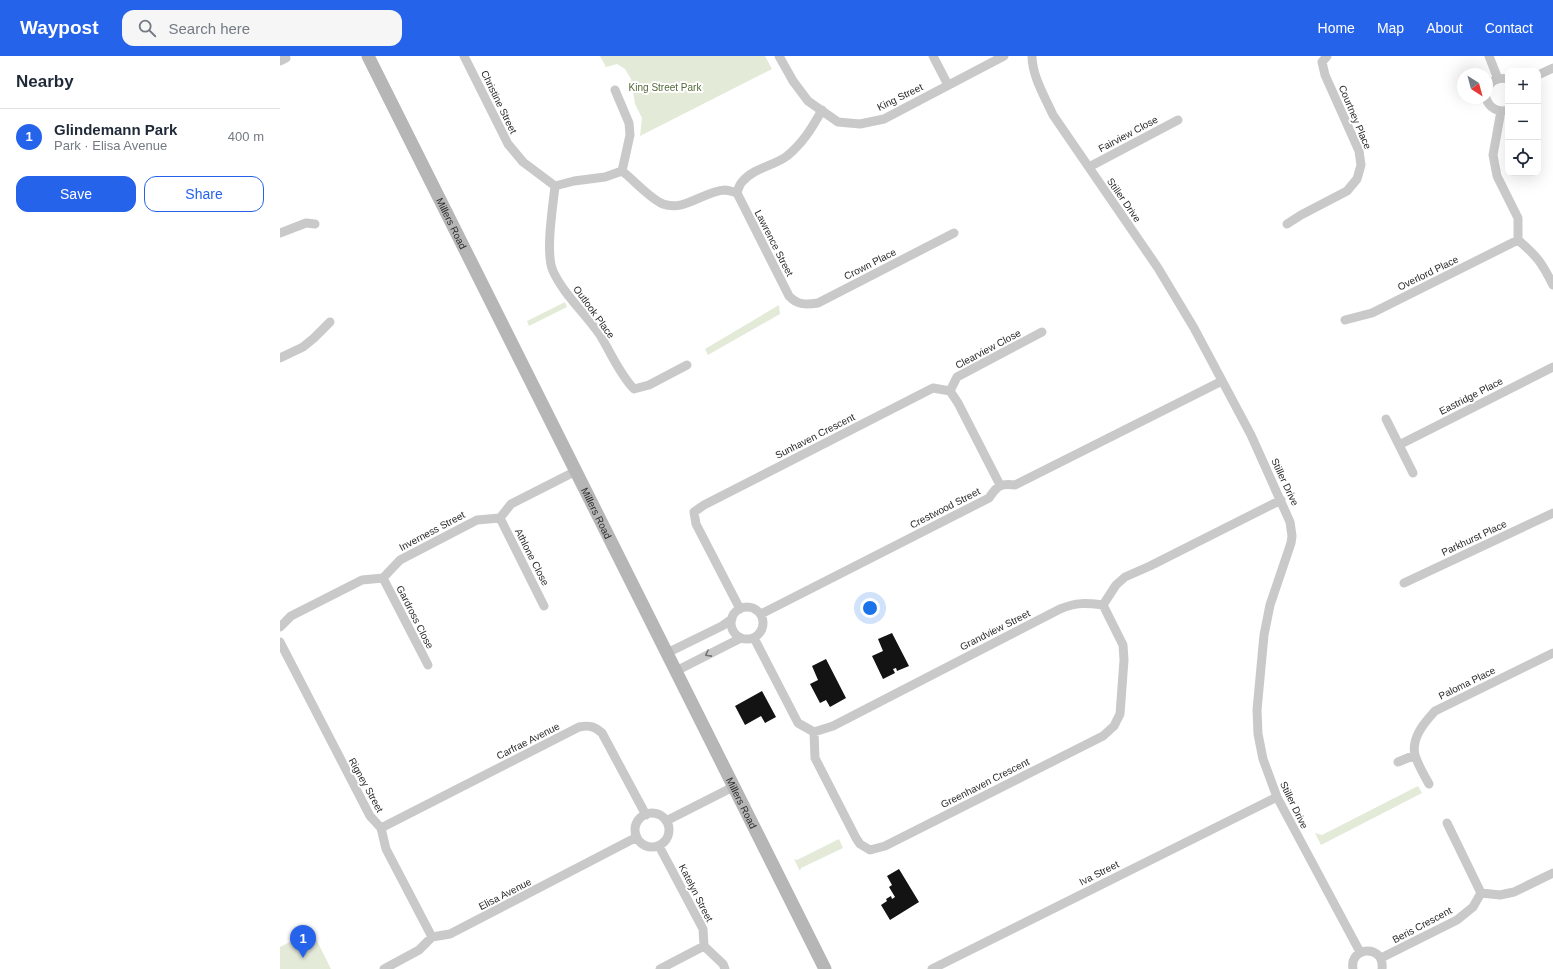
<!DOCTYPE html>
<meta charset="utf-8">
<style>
body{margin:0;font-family:Helvetica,sans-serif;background:#f6f6f7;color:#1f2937}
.controls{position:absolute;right:12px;top:12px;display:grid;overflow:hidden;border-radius:8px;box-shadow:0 4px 16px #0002}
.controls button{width:36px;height:36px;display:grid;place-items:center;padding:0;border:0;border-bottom:1px solid #e0e1e3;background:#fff;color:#1f2937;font:20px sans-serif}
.compass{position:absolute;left:1177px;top:12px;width:36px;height:36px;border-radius:50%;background:#fff;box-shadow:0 4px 16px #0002;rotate:144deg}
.you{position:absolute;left:590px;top:552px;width:14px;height:14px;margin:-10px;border:3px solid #fff;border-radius:50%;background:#1a73e8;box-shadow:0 0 0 6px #1a73e833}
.badge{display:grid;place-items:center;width:26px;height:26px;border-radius:50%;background:#2563eb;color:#fff;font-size:13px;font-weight:700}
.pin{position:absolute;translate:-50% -33px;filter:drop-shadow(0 1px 2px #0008)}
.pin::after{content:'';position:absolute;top:21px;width:14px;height:12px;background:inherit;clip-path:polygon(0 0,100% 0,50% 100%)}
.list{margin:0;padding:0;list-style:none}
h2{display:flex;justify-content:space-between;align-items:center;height:52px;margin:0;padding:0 16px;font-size:17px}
h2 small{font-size:13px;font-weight:400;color:#747a83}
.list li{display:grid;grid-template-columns:26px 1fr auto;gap:12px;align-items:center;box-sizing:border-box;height:56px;padding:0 16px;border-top:1px solid #e0e1e3}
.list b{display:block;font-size:15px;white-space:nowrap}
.list p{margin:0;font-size:13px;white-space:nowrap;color:#747a83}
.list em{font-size:13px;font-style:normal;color:#747a83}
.actions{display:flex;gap:8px;padding:12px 16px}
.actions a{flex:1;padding:9px 0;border:1px solid #2563eb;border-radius:12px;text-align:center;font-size:14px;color:#2563eb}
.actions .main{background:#2563eb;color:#fff}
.icon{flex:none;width:22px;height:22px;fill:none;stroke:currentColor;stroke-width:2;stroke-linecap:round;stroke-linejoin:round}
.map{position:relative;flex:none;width:1273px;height:913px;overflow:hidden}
header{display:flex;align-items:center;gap:24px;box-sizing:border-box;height:56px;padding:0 20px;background:#2563eb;color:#fff}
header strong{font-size:19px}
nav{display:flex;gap:22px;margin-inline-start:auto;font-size:14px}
.search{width:280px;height:36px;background:#f6f6f7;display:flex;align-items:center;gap:10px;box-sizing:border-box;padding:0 14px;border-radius:12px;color:#747a83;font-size:15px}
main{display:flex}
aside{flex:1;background:#fff}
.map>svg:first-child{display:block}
.green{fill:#e3ead8}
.building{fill:#131313}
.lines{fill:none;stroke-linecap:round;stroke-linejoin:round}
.street{stroke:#c9c9c9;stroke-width:9}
.secondary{stroke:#b6b6b6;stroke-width:13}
.oneway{stroke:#737373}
.labels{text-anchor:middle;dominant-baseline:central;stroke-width:4;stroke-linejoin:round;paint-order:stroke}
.park-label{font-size:10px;fill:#526839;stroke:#fff}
.street-label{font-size:10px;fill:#2c2c2c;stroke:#fff}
</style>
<header>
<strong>Waypost</strong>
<div class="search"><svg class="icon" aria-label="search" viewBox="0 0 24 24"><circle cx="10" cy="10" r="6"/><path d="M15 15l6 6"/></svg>Search here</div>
<nav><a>Home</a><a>Map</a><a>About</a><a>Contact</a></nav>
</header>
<main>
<aside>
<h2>Nearby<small></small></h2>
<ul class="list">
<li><span class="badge">1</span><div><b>Glindemann Park</b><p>Park · Elisa Avenue</p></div><em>400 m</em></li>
</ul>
<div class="actions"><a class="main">Save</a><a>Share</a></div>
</aside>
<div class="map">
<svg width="1273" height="913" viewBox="0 0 1273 913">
<rect width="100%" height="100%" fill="#fff"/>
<path class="green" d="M320 0H485L492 13 360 80 362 62 355 48 351 23 345 13 337 8 326 11Z
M285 246 287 251 249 270 247 265Z
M499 249 500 258 428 299 425 293Z
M1138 730 1142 737 1041 789 1035 777 1042 779Z
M559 783 563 792 521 812 520 815 514 803 517 804Z
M32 875 51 913H0V891Z"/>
<path class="building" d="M612 577 629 610 617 615 616 612 613 613 615 617 603 623 592 600 603 595 598 583Z
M546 603 566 642 550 651 546 644 540 647 530 628 538 624 532 610Z
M482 635 496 661 485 667 481 660 465 669 455 650Z
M619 813 639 846 610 864 601 849 607 845 606 843 611 840 612 843 615 841 609 831 612 829 607 820Z"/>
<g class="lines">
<path class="street" d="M184 0 228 88 243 106 275 130
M499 0 513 25 528 45 558 66 580 68 604 63 724 0
M653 0 668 29
M752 0C752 20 765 41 773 59L878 212 914 272 971 379 1010 466 1012 480 1011 487 990 549 984 579 977 654 978 678 983 703 997 741 1080 896
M1209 0 1218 23
M0 5 6 2
M1258 19 1273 12
M1207 33C1211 24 1219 21 1228 23
M335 34 349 67 350 79 342 115
M1206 42C1209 52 1218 57 1228 54
M1221 55 1213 99 1217 120 1238 162V184C1257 200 1262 207 1273 229
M809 111 898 64
M275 130 294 125 325 121 342 115C354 124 369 142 383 148 404 156 424 135 445 134 449 134 453 136 457 137 458 134 459 129 462 126 473 112 494 110 507 100 523 87 532 72 542 54
M275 130C273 150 265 197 273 215 284 239 305 257 320 279 331 297 339 317 354 333L369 329 407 309
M457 137 509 240C517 249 526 249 538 247L674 177
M1007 168 1021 159 1067 135 1077 123 1081 109 1079 95 1045 19 1042 6 1047 0
M0 177 26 167 35 168
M1065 264 1092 257 1238 184
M0 302 23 291 34 282 50 266
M670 335 677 321 762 276
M1106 363 1133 417
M1119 389 1273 311
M220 462 264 550
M103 522 148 609
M1124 527 1273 457
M451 567a16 16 0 1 1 32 0a16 16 0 1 1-32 0Z
M460 553 416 468 414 456 424 449 653 332 670 335 678 347 720 429
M481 558 709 442C717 430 720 427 735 429L942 325
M0 571 11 560 82 524 103 522 120 504 197 464 220 462 231 448 296 415
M474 582 518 667 534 676 553 670 780 553C797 546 806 547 823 549L836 529 845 521 870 510 1001 444
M0 586 90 760 101 772 106 793 152 881
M387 597 442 570 452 563
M396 615 461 582
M534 676 535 702 576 782 580 788 590 794 605 790 823 680 834 670 840 658 844 604 843 589 823 549
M1118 706 1135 699
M1149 728C1144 719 1138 709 1135 699 1131 682 1144 667 1155 655L1273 597
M355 774a17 17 0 1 1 34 0a17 17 0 1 1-34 0Z
M386 765 453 731
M1167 767 1201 837
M101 772 299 671C309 669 314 670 322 677L366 759
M379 790 423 873 424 890 443 908 445 913
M1101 902 1177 864 1193 851 1201 837 1220 839 1234 836 1273 817
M104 913 139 894 152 881 170 878 357 781
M380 913 424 890
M652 913 997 741
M1073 913C1069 890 1105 888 1102 913"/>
<path class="secondary" id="s1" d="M88 0 545 913"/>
</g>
<defs><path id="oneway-chevron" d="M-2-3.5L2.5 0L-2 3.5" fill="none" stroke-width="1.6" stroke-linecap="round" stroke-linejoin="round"/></defs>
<use class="oneway" href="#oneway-chevron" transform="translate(428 598) rotate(152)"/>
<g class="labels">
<g class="park-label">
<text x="385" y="31">King Street Park</text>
</g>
<g class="street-label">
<text transform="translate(620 41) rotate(-26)">King Street</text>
<text transform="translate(219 46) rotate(64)">Christine Street</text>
<text transform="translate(1075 61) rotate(67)">Courtney Place</text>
<text transform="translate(848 78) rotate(-28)">Fairview Close</text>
<text transform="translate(844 144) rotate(55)">Stiller Drive</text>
<text stroke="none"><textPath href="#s1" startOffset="187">Millers Road</textPath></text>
<text transform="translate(494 187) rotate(63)">Lawrence Street</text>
<text transform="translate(590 208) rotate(-27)">Crown Place</text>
<text transform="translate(1148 217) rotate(-26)">Overlord Place</text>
<text transform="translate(314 256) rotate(54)">Outlook Place</text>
<text transform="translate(708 293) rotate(-28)">Clearview Close</text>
<text transform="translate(1191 340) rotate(-27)">Eastridge Place</text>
<text transform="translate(535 380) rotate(-27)">Sunhaven Crescent</text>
<text transform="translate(1005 426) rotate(65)">Stiller Drive</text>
<text transform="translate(665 452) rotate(-27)">Crestwood Street</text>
<text stroke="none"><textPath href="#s1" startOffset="511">Millers Road</textPath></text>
<text transform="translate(152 475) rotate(-28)">Inverness Street</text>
<text transform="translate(1194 482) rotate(-25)">Parkhurst Place</text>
<text transform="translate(252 501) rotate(63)">Athlone Close</text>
<text transform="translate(135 561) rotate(63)">Gardross Close</text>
<text transform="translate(715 574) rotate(-27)">Grandview Street</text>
<text transform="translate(1187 627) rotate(-26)">Paloma Place</text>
<text transform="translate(248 685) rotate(-27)">Carfrae Avenue</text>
<text transform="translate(705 727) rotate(-27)">Greenhaven Crescent</text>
<text transform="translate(86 729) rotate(61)">Rigney Street</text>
<text stroke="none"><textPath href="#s1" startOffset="835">Millers Road</textPath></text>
<text transform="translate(1014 749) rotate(64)">Stiller Drive</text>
<text transform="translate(819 817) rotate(-27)">Iva Street</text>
<text transform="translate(416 837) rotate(63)">Katelyn Street</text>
<text transform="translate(225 838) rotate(-27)">Elisa Avenue</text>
<text transform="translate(1142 869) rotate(-28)">Beris Crescent</text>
</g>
</g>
</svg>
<div class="controls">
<button>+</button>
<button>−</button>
<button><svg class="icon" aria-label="locate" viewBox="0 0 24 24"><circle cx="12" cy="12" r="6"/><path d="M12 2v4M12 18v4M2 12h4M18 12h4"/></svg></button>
</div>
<svg class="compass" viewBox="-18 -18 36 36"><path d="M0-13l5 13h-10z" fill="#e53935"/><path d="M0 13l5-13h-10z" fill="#747a83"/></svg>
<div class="you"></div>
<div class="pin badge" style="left:23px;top:902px">1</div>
</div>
</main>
